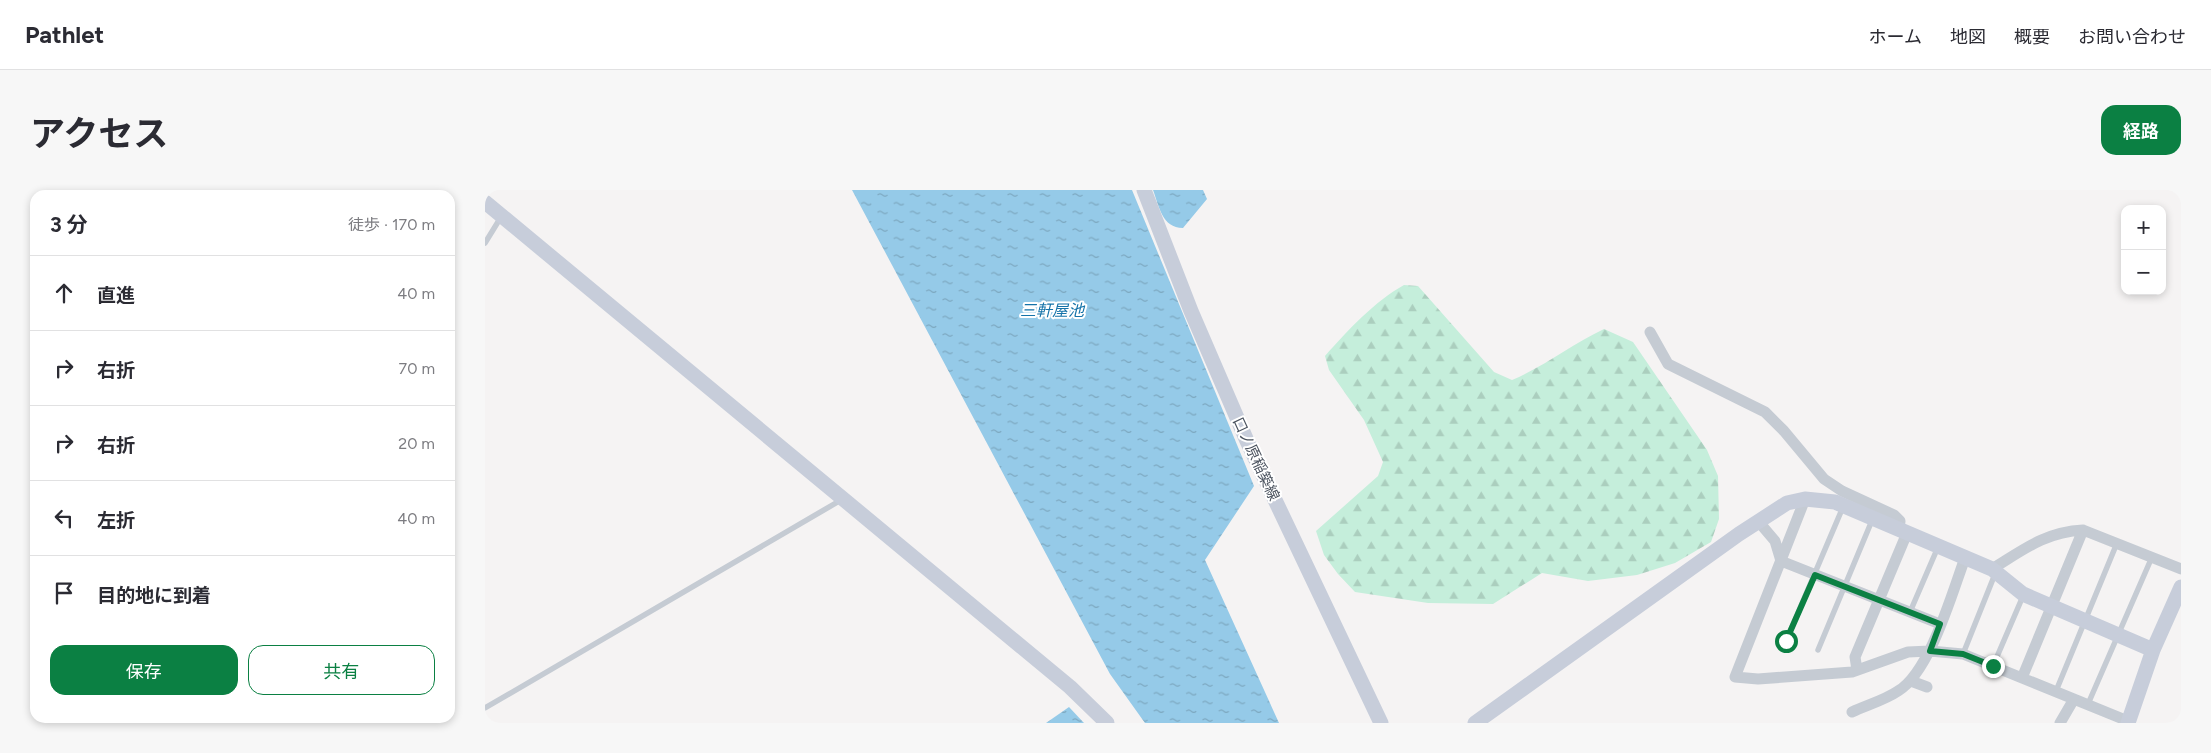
<!DOCTYPE html>
<html lang="ja">
<meta charset="utf-8">
<style>
body{margin:0;font-family:Figtree,"Noto Sans JP",sans-serif;background:#f7f7f7;color:#2b2b33}
.controls{position:absolute;right:15px;top:15px;display:grid;overflow:hidden;border-radius:10px;box-shadow:0 2px 8px #0003}
.controls button{width:45px;height:45px;display:grid;place-items:center;padding:0;border:0;border-bottom:1px solid #e1e1e2;background:#fff;color:#2b2b33;font:25px sans-serif}
.stop{position:absolute;width:15px;height:15px;margin:-11px;border:4px solid #0b8043;border-radius:50%;background:#fff}
.stop.end{background:#0b8043;border-color:#fff;box-shadow:0 1px 5px #0008}
.list{margin:0;padding:0;list-style:none}
h2{display:flex;justify-content:space-between;align-items:center;height:65px;margin:0;padding:0 20px;font-size:21px}
h2 small{font-size:16px;font-weight:400;color:#7c7c81}
.list li{display:grid;grid-template-columns:32px 1fr auto;gap:15px;align-items:center;box-sizing:border-box;height:75px;padding:0 20px;border-top:1px solid #e1e1e2}
.list b{display:block;font-size:19px;white-space:nowrap}
.list em{font-size:16px;font-style:normal;color:#7c7c81}
.actions{display:flex;gap:10px;padding:15px 20px}
.actions a{flex:1;padding:11px 0;border:1px solid #0b8043;border-radius:15px;text-align:center;font-size:18px;color:#0b8043}
.actions .main{background:#0b8043;color:#fff}
.icon{flex:none;width:28px;height:28px;fill:none;stroke:currentColor;stroke-width:2;stroke-linecap:round;stroke-linejoin:round}
.map{position:relative;flex:none;width:1696px;height:533px;overflow:hidden;border-radius:15px}
header{display:flex;align-items:center;gap:30px;box-sizing:border-box;height:70px;padding:0 25px;background:#fff;border-bottom:1px solid #e1e1e2}
header strong{font-size:24px}
nav{display:flex;gap:28px;margin-inline-start:auto;font-size:18px}
.intro{display:flex;align-items:center;justify-content:space-between;box-sizing:border-box;height:120px;padding:0 30px}
h1{margin:0;font-size:35px}
.button{padding:12px 22px;border-radius:15px;background:#0b8043;color:#fff;font-size:18px;font-weight:700}
main{display:flex;gap:30px;padding:0 30px}
aside{flex:1;background:#fff;border-radius:15px;box-shadow:0 2px 8px #0003}
.map>svg:first-child{display:block}
.forest{fill:url(#forest-firs)}
.water{fill:url(#water-ripples)}
.lines{fill:none;stroke-linecap:round;stroke-linejoin:round}
.lane{stroke:#c5cbd3;stroke-width:5.5}
.street{stroke:#c5cbd3;stroke-width:11}
.secondary{stroke:#c7cdda;stroke-width:15}
.route{stroke:#0b8043;stroke-width:6}
.labels{text-anchor:middle;dominant-baseline:central;stroke-width:4;stroke-linejoin:round;paint-order:stroke}
.street-label{font-size:15px;fill:#4b535f;stroke:#fff}
.water-label{font-size:16px;font-style:italic;fill:#1573a9;stroke:#fff}
</style>
<header>
<strong>Pathlet</strong>
<nav><a>ホーム</a><a>地図</a><a>概要</a><a>お問い合わせ</a></nav>
</header>
<div class="intro"><h1>アクセス</h1><a class="button">経路</a></div>
<main>
<aside>
<h2>3 分<small>徒歩 · 170 m</small></h2>
<ul class="list">
<li><svg class="icon" aria-label="ahead" viewBox="0 0 24 24"><path d="M12 20V5M6 11l6-6 6 6"/></svg><div><b>直進</b></div><em>40 m</em></li>
<li><svg class="icon" aria-label="right" viewBox="0 0 24 24"><path d="M7 20v-9h11M14 6l5 5-5 5"/></svg><div><b>右折</b></div><em>70 m</em></li>
<li><svg class="icon" aria-label="right" viewBox="0 0 24 24"><path d="M7 20v-9h11M14 6l5 5-5 5"/></svg><div><b>右折</b></div><em>20 m</em></li>
<li><svg class="icon" aria-label="left" viewBox="0 0 24 24"><path d="M17 20v-9H6M10 6l-5 5 5 5"/></svg><div><b>左折</b></div><em>40 m</em></li>
<li><svg class="icon" aria-label="arrive" viewBox="0 0 24 24"><path d="M6 21V4h12l-3 4 3 4H6"/></svg><div><b>目的地に到着</b></div></li>
</ul>
<div class="actions"><a class="main">保存</a><a>共有</a></div>
</aside>
<div class="map">
<svg width="1696" height="533" viewBox="0 0 1696 533">
<defs>
<pattern id="forest-firs" width="22" height="20" patternUnits="userSpaceOnUse" patternTransform="scale(1.25)"><rect width="22" height="20" fill="#c5eedb"/><path d="M5 1l3.5 6h-7zM16 11l3.5 6h-7z" fill="#abcebe"/></pattern>
<pattern id="water-ripples" width="26" height="14" patternUnits="userSpaceOnUse" patternTransform="scale(1.25)"><rect width="26" height="14" fill="#95cae8"/><path d="M2 4q2-2 4 0t4 0M15 11q2-2 4 0t4 0" fill="none" stroke="#7ca7bf"/></pattern>
</defs>
<rect width="100%" height="100%" fill="#f5f3f3"/>
<path class="forest" d="M919 95 933 96 1009 182 1027 190C1060 176 1087 154 1119 139L1148 152 1222 260 1233 286 1234 329 1226 352 1190 373 1152 385 1103 391 1057 383 1008 414 943 413 870 402 853 384 839 365 831 341 893 286 898 272 879 230 844 180 840 166C863 140 890 111 919 95Z"/>
<path class="water" d="M367 0H647L769 296 720 370 794 533H660L625 484Z
M668 0H718L722 9 698 38C677 38 674 16 668 0Z
M584 517 599 533H561Z"/>
<g class="lines">
<path class="lane" d="M0 53 16 27
M1425 422 1453 357
M1301 451 1358 317
M1333 460 1388 328
M1478 464 1510 384
M1508 476 1538 406
M1571 501 1632 353
M1603 514 1667 367
M0 518 356 310"/>
<path class="street" d="M1165 142 1183 174 1280 222 1299 241 1339 289 1357 301 1409 325 1415 331 1414 339
M1320 309 1250 487 1273 489 1367 482 1423 462 1445 461 1478 464 1643 531
M1273 331 1290 351 1296 371 1455 434
M1507 379C1538 360 1560 342 1598 340
M1372 480 1370 467 1422 343
M1537 488 1598 340 1696 379
M1426 491 1442 497
M1367 522C1382 515 1400 510 1413 501 1445 482 1467 403 1480 368
M1575 533 1589 509"/>
<path class="secondary" d="M659 0 706 121 762 251 896 533
M0 12 585 497 622 533
M990 533 1254 344 1302 313 1320 309 1350 312 1507 379 1538 404 1668 460
M1643 533 1668 460 1696 397"/>
</g>
<g class="lines">
<path class="route" d="M1301 451 1330 385 1455 434 1445 461 1478 464 1508 476"/>
</g>
<g class="labels">
<g class="street-label">
<text transform="translate(771 269) rotate(65)">口ノ原稲築線</text>
</g>
<g class="water-label">
<text x="567" y="120">三軒屋池</text>
</g>
</g>
</svg>
<div class="controls">
<button>+</button>
<button>−</button>
</div>
<div class="stop" style="left:1301px;top:451px"></div>
<div class="stop end" style="left:1508px;top:476px"></div>
</div>
</main>
